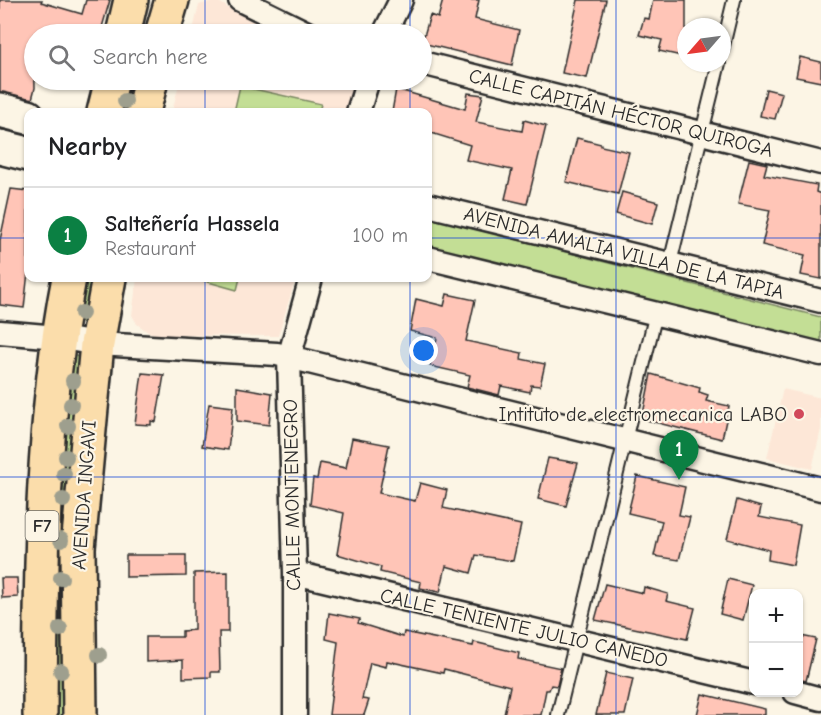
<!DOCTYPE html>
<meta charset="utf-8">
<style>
body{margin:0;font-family:"Comic Neue",sans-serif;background:#f6f6f6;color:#202124}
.controls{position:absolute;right:18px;bottom:18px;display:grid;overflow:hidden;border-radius:12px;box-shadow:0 2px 4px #0004}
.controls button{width:54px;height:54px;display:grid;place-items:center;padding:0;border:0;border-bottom:2px solid #e0e0e0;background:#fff;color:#202124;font:30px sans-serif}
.compass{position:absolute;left:677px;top:18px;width:54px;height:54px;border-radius:50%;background:#fff;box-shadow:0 2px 4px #0004;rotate:242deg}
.you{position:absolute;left:424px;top:351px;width:21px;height:21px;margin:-15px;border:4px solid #fff;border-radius:50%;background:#1a73e8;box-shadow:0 0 0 9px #1a73e833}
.badge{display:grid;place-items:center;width:39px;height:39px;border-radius:50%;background:#0b8043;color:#fff;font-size:20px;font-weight:700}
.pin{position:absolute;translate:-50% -50px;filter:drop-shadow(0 2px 3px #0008)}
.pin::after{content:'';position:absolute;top:32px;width:21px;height:18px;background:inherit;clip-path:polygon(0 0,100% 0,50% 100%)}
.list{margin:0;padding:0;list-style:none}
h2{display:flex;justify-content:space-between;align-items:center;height:78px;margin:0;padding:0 24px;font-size:26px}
h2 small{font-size:20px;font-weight:400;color:#757577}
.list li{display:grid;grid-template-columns:39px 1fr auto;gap:18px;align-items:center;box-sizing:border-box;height:96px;padding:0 24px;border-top:2px solid #e0e0e0}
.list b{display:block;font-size:22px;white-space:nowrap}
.list p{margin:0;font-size:20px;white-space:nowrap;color:#757577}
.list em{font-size:20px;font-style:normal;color:#757577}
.icon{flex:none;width:33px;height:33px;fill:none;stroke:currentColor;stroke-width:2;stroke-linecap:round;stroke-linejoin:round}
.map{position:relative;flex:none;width:821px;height:715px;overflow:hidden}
.search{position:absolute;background:#fff;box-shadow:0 2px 4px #0004;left:24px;top:24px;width:408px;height:66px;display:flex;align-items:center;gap:15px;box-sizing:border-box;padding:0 21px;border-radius:33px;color:#757577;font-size:22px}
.panel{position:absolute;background:#fff;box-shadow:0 2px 4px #0004;left:24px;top:108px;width:408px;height:174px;border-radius:12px}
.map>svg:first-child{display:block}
.built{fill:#fde7d7}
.green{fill:#c3de95;stroke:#778460;stroke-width:1.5}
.building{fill:#ffc5b7;stroke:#2b2b2b;stroke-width:1.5}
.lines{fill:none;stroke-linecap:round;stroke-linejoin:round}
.service-casing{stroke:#2b2b2b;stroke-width:16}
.minor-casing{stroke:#2b2b2b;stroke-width:27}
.secondary-casing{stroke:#2b2b2b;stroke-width:38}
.trunk-casing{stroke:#2b2b2b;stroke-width:38}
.service{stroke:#fcf5e5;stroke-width:12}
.minor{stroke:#fcf5e5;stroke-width:22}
.secondary{stroke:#fcf5e5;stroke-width:33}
.trunk{stroke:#fbddab;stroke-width:33}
.tree{fill:#9e9f8e}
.grid{fill:none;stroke:#1d4ed8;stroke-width:1.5;stroke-opacity:0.55}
.poi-dot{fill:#d1495b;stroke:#fcf5e5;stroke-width:2}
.labels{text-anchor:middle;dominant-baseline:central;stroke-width:4.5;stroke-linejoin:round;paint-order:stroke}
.shield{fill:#fcf5e5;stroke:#6a6863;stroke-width:1.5}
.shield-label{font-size:18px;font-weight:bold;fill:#2b2b2b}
.street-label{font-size:20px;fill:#2b2b2b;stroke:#fcf5e5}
.poi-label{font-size:20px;fill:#2b2b2b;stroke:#fcf5e5;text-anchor:end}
</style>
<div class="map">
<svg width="821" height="715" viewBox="0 0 821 715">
<rect width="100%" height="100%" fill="#fcf5e5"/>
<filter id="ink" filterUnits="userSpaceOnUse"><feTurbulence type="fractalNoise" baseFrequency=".0167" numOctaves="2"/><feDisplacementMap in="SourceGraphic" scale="12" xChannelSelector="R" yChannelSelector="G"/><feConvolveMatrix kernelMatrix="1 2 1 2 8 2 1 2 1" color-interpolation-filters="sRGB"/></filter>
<g filter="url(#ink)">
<path class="built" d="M216 0 230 9 285 34H192L199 5Z
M180 80H355L345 112H172Z
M137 278H296L278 336 158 335 148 332 137 324 132 315Z
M783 389 821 398V429L812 469 767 458Z"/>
<path class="green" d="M240 86 321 104 319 112H234Z
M428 217 821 317V346L428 252Z
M82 278H96L87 323 73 321Z
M202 278H240L237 290 201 280Z
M74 355 80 358 68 715H53L54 531 69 359Z"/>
<path class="building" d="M0 0H42L41 2 82 14 86 0H110L100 34H34L35 88 32 99 0 92Z
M443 0H479L475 19 519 30 512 65 422 43 430 15 438 18Z
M578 0H606L587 78 562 73Z
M653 0H686V57L659 51 662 40 639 35 644 18 649 19Z
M800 57 821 62V82L796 77Z
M396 89 465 109 468 93 483 95 476 122 522 131 524 120 546 126 527 204 505 199 512 170 466 160 470 145 428 132V112H392Z
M766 89 782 93 775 119 760 116Z
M577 138 601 144V146L629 152 618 194 566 182Z
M749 160 767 164 764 175 817 185 816 192 821 194V279L801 275 805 255 762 245 770 210 738 204Z
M11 189 28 191V272L24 308 0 305V240Z
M622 192 658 202 652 224 616 214Z
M447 294 475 300 466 341 522 353 521 359 545 364 540 386 531 385 530 392 501 386 499 395 467 387 470 375 430 366 437 338 410 331 416 299 444 306Z
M142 373 164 375 156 422 151 421V425L135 424Z
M651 374 700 388 699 392 708 395 706 401 729 406 722 439 642 419Z
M237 387 272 393 269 425 237 421Z
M209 404 233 407 228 450 202 446Z
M352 438 389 445 379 493 415 501 420 483 447 490 443 508 521 525 513 561 476 555 471 573 446 566 440 592 420 588 421 582 380 572 381 567 337 554 344 513 310 505 313 478 317 479 320 463 346 468Z
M548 458 578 463 566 506 538 499Z
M637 476 685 487 679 515 690 517 679 560 654 556 662 521 628 513Z
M737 500 761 507 759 517 800 525 793 565 768 560 769 550 727 539Z
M126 555H186V576L126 577Z
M228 572V632H219L220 672H211V677L183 678V660L146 662V637H182V631L194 630V573Z
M1 578H17L18 597 2 598Z
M728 579 752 585 743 620 720 614Z
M605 584 643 593 644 587 668 594 666 601 695 608 687 639 595 620Z
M329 613 360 619 358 623 403 637 404 632 473 646 474 642 519 653 518 659 561 668 557 686 551 685 549 690H546L541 715H504L510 686 444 669 443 673 387 661 386 667 370 663 362 699 369 700 364 715H329L338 642 326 639Z
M801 636 816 639 806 681 798 679V647Z
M606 673 633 679 625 715H596Z
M702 694 765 709V715H697Z"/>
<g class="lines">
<defs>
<path id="service" d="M722 50 734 0
M670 263 719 63
M558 715 656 313"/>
<path id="minor" d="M240 0 309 34
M384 34 401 0
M422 63 821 163
M358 112 368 80
M428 205 821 301
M428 258 821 354
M0 332 57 337 97 344 277 354 821 489
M295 573 754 683
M795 692 821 699
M295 715V573L289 358 311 278"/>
<path id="secondary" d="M0 110 28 117
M0 147 28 154"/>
<path id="trunk" d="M123 34 131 0
M162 34 172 0
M104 112 112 80
M143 112 151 80
M40 715C41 568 41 422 69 278
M80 715 78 548 97 344 109 278"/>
</defs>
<use href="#service" class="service-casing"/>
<use href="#minor" class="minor-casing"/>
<use href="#secondary" class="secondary-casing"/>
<use href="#trunk" class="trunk-casing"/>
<use href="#service" class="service"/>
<use href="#minor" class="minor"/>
<use href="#secondary" class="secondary"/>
<use href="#trunk" class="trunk"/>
</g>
<g class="tree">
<circle cx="125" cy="101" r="8"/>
<circle cx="82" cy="313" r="8"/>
<circle cx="73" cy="381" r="8"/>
<circle cx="71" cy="405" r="8"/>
<circle cx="68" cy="426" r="8"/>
<circle cx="66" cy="457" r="8"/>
<circle cx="64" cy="474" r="8"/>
<circle cx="63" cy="500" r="8"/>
<circle cx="61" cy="540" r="8"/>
<circle cx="61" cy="578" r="8"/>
<circle cx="60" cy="629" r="8"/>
<circle cx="99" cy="655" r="8"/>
<circle cx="61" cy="671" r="8"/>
</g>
</g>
<path class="grid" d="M205 0V34M410 0V34M616 0V715M205 80V112M410 80V112M0 238H28M428 238H821M205 278V715M410 278V715M0 477H821"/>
<circle class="poi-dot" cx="799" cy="414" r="6"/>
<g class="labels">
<rect class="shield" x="25.5" y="511" width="33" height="30" rx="4.5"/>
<g class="shield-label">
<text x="42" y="526">F7</text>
</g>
<g class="street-label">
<text transform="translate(621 113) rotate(14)">CALLE CAPITÁN HÉCTOR QUIROGA</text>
<text transform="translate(624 253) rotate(14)">AVENIDA AMALIA VILLA DE LA TAPIA</text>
<text transform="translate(84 495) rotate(-86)">AVENIDA INGAVI</text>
<text transform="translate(292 495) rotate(-91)">CALLE MONTENEGRO</text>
<text transform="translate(524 628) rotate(13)">CALLE TENIENTE JULIO CANEDO</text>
</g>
<g class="poi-label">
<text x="787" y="414">Intituto de electromecanica LABO</text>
</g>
</g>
</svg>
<div class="controls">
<button>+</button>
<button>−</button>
</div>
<svg class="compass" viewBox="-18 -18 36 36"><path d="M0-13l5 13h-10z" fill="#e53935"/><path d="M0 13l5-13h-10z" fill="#757577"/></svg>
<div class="you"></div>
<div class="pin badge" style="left:679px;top:480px">1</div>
<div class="search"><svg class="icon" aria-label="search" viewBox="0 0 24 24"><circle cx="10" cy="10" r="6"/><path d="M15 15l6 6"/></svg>Search here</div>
<section class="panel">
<h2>Nearby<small></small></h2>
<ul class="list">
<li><span class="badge">1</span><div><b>Salteñería Hassela</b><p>Restaurant</p></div><em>100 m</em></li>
</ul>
</section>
</div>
